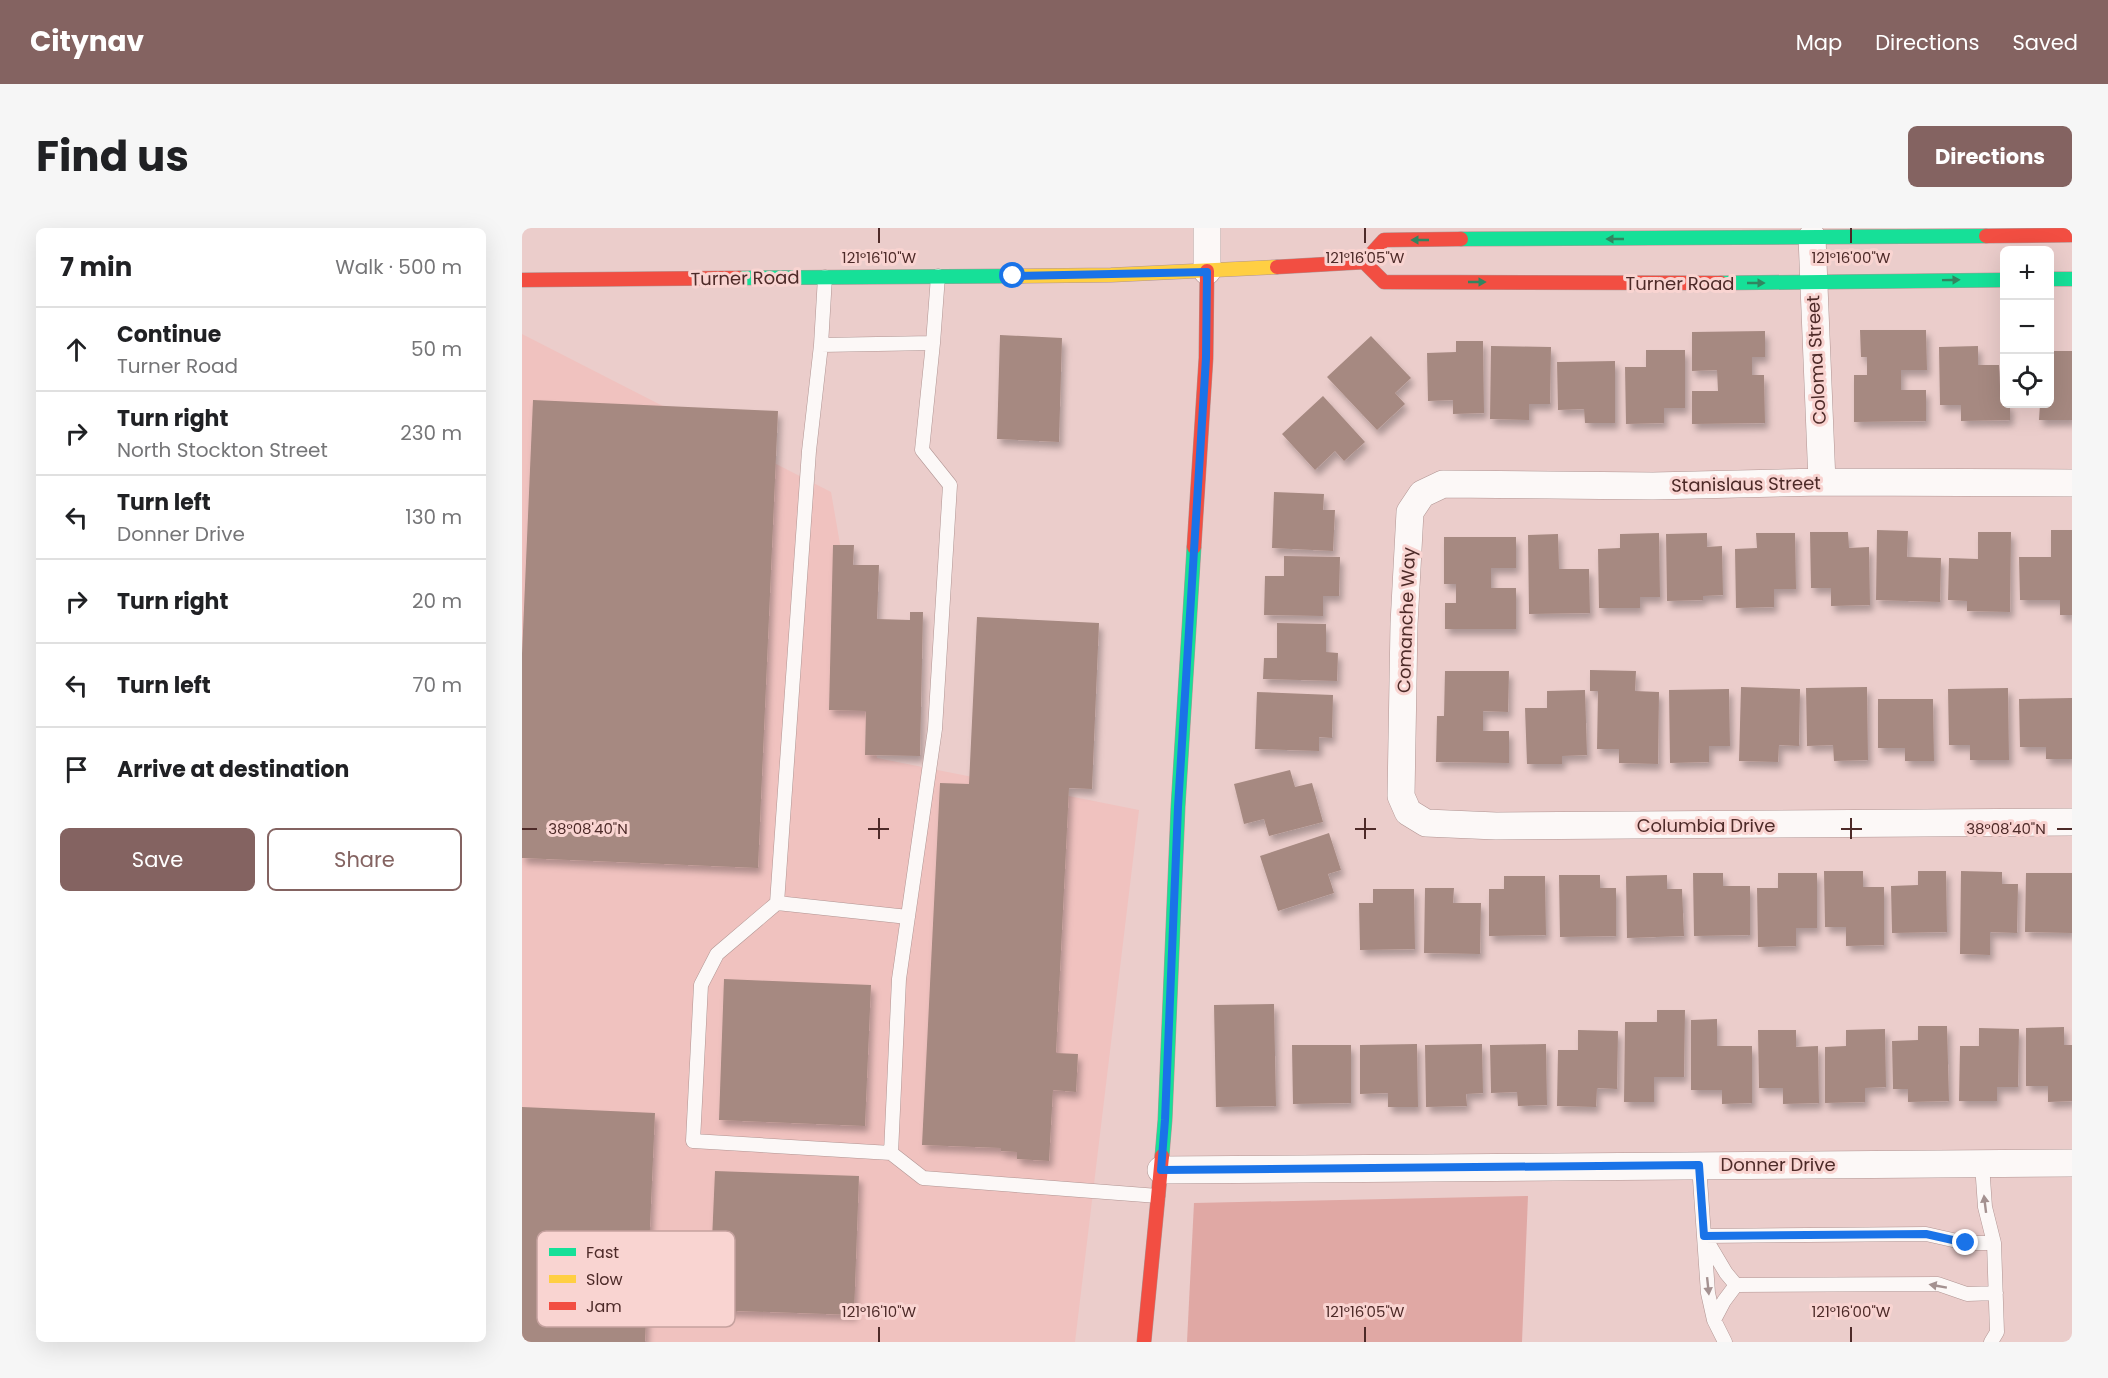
<!DOCTYPE html>
<meta charset="utf-8">
<style>
body{margin:0;font-family:Poppins,sans-serif;background:#f6f6f6;color:#202124}
.controls{position:absolute;right:18px;top:18px;display:grid;overflow:hidden;border-radius:9px;box-shadow:0 6px 24px #0002}
.controls button{width:54px;height:54px;display:grid;place-items:center;padding:0;border:0;border-bottom:2px solid #e0e0e0;background:#fff;color:#202124;font:30px sans-serif}
.stop{position:absolute;width:18px;height:18px;margin:-14px;border:4px solid #1a73e8;border-radius:50%;background:#fff}
.stop.end{background:#1a73e8;border-color:#fff;box-shadow:0 2px 6px #0008}
.list{margin:0;padding:0;list-style:none}
h2{display:flex;justify-content:space-between;align-items:center;height:78px;margin:0;padding:0 24px;font-size:26px}
h2 small{font-size:20px;font-weight:400;color:#757577}
.list li{display:grid;grid-template-columns:39px 1fr auto;gap:18px;align-items:center;box-sizing:border-box;height:84px;padding:0 24px;border-top:2px solid #e0e0e0}
.list b{display:block;font-size:22px;white-space:nowrap}
.list p{margin:0;font-size:20px;white-space:nowrap;color:#757577}
.list em{font-size:20px;font-style:normal;color:#757577}
.actions{display:flex;gap:12px;padding:18px 24px}
.actions a{flex:1;padding:14px 0;border:2px solid #846361;border-radius:9px;text-align:center;font-size:21px;color:#846361}
.actions .main{background:#846361;color:#fff}
.icon{flex:none;width:33px;height:33px;fill:none;stroke:currentColor;stroke-width:2;stroke-linecap:round;stroke-linejoin:round}
.map{position:relative;flex:none;width:1550px;height:1114px;overflow:hidden;border-radius:9px}
header{display:flex;align-items:center;gap:36px;box-sizing:border-box;height:84px;padding:0 30px;background:#846361;color:#fff}
header strong{font-size:28px}
nav{display:flex;gap:33px;margin-inline-start:auto;font-size:21px}
.intro{display:flex;align-items:center;justify-content:space-between;box-sizing:border-box;height:144px;padding:0 36px}
h1{margin:0;font-size:42px}
.button{padding:15px 27px;border-radius:9px;background:#846361;color:#fff;font-size:21px;font-weight:700}
main{display:flex;gap:36px;padding:0 36px}
aside{flex:1;background:#fff;border-radius:9px;box-shadow:0 6px 24px #0002}
.map>svg:first-child{display:block}
.built{fill:#f0c2bf}
.green{fill:#e0a8a4}
.building{fill:#a68981;filter:url(#shadow)}
.lines{fill:none;stroke-linecap:round;stroke-linejoin:round}
.lane-casing{stroke:#b09492;stroke-width:15}
.street-casing{stroke:#b09492;stroke-width:28}
.fast-casing{stroke:#b09492;stroke-width:15}
.slow-casing{stroke:#b09492;stroke-width:15}
.jam-casing{stroke:#b09492;stroke-width:15}
.lane{stroke:#fcf8f7;stroke-width:14}
.street{stroke:#fcf8f7;stroke-width:27}
.fast{stroke:#16e098;stroke-width:14}
.slow{stroke:#ffcf43;stroke-width:14}
.jam{stroke:#f24e42;stroke-width:14}
.oneway{fill:#328560}
.oneway2{fill:#a49190}
.route{stroke:#1a73e8;stroke-width:8}
.ticks{fill:none;stroke:#4d2a28;stroke-width:2}
.labels{text-anchor:middle;dominant-baseline:central;stroke-width:6;stroke-linejoin:round;paint-order:stroke}
.street-label{font-size:18px;fill:#4d2a28;stroke:#f9d4d1}
.key{fill:#f9d4d1;stroke:#c5a19e;stroke-width:1.5}
.key-label{font-size:16px;fill:#4d2a28}
.ticks-label{font-size:15px;text-anchor:middle;fill:#4d2a28;stroke:#f9d4d1;stroke-width:6;stroke-linejoin:round;paint-order:stroke}
</style>
<header>
<strong>Citynav</strong>
<nav><a>Map</a><a>Directions</a><a>Saved</a></nav>
</header>
<div class="intro"><h1>Find us</h1><a class="button">Directions</a></div>
<main>
<aside>
<h2>7 min<small>Walk · 500 m</small></h2>
<ul class="list">
<li><svg class="icon" aria-label="ahead" viewBox="0 0 24 24"><path d="M12 20V5M6 11l6-6 6 6"/></svg><div><b>Continue</b><p>Turner Road</p></div><em>50 m</em></li>
<li><svg class="icon" aria-label="right" viewBox="0 0 24 24"><path d="M7 20v-9h11M14 6l5 5-5 5"/></svg><div><b>Turn right</b><p>North Stockton Street</p></div><em>230 m</em></li>
<li><svg class="icon" aria-label="left" viewBox="0 0 24 24"><path d="M17 20v-9H6M10 6l-5 5 5 5"/></svg><div><b>Turn left</b><p>Donner Drive</p></div><em>130 m</em></li>
<li><svg class="icon" aria-label="right" viewBox="0 0 24 24"><path d="M7 20v-9h11M14 6l5 5-5 5"/></svg><div><b>Turn right</b></div><em>20 m</em></li>
<li><svg class="icon" aria-label="left" viewBox="0 0 24 24"><path d="M17 20v-9H6M10 6l-5 5 5 5"/></svg><div><b>Turn left</b></div><em>70 m</em></li>
<li><svg class="icon" aria-label="arrive" viewBox="0 0 24 24"><path d="M6 21V4h12l-3 4 3 4H6"/></svg><div><b>Arrive at destination</b></div></li>
</ul>
<div class="actions"><a class="main">Save</a><a>Share</a></div>
</aside>
<div class="map">
<svg width="1550" height="1114" viewBox="0 0 1550 1114">
<defs>
<filter id="shadow"><feDropShadow dx="3.5" dy="6" stdDeviation="3" flood-color="#0004"/></filter>
</defs>
<rect width="100%" height="100%" fill="#ebcdcb"/>
<path class="built" d="M0 106 309 264 355 530 617 582 553 1114H0Z"/>
<path class="green" d="M1006 968 1000 1114H665L672 975Z"/>
<path class="building" d="M1338 102H1404L1405 142H1379V162H1404V193L1332 194V147H1345V129H1339Z
M1243 103V129H1230V147H1242L1243 195 1170 196V163H1196L1195 142 1170 143V104Z
M478 107 540 110 537 214 475 211Z
M849 108 889 150 873 165 883 176 855 202 805 149Z
M934 113H961L962 185 931 186V172L906 173 905 125 934 124Z
M969 118 1029 119 1028 176H1007V192L968 191Z
M1456 118V137H1477L1478 158H1482V176H1488V192L1439 193V177H1418L1417 119Z
M1124 122H1163V180H1142V195L1104 196 1103 139H1124Z
M1528 123H1550V192H1517L1518 176H1528Z
M1093 133V195H1063L1062 181 1036 182 1035 134Z
M801 168 843 214 822 233 813 223 793 242 760 206Z
M11 172 256 183 236 640 0 630V426Z
M752 264 802 266 801 282H813L811 323 750 320Z
M1355 302 1386 303 1385 329 1419 330 1418 374 1354 372Z
M1529 302H1550V387H1538V372H1498L1497 329H1529Z
M1288 304H1326L1327 320 1347 319 1348 377 1309 378V360H1289Z
M1456 304H1489L1488 384 1445 383V373L1426 372 1427 330 1456 331Z
M1137 305 1138 369H1118V380H1077L1076 321 1098 320V306Z
M1185 305V319L1200 318 1201 367 1181 368V372L1145 373 1144 306Z
M1234 305H1273L1274 361H1252V379L1214 380 1213 321 1235 320Z
M1036 306 1037 341H1067L1068 385 1007 386 1006 307Z
M922 309H994V340H969V360H994V401H923V375H934V356H922Z
M311 317H332L331 337H357L355 391 388 392V384H401L398 528 343 527 344 483 307 482Z
M762 328 818 329 817 368H801V388L742 387 743 348H762Z
M455 389 577 395 570 561 547 560 534 825 556 826 554 864 531 862 527 933 495 931V924L479 923V920L400 917 418 555 447 556Z
M755 395 804 396V424L816 425 815 453 741 451 742 430H755Z
M1068 442 1114 443 1113 463 1137 464 1136 536 1097 535V521H1075L1076 463H1068Z
M923 443H987L986 484 961 483V503H987V535L914 534 915 488H922Z
M1219 459 1278 461 1277 518 1257 517 1256 534 1217 533Z
M1345 459 1346 532 1312 533 1311 517 1285 518 1284 460Z
M1486 460 1487 532H1448V517H1427L1426 461Z
M1207 461 1208 518H1187V534L1148 535 1147 462Z
M1063 462 1065 527 1040 528V536H1005L1003 480H1025V463Z
M735 464 811 467 810 510 797 509V523L733 521Z
M1550 470V531H1524V519H1498L1497 471Z
M1356 471H1411L1412 533H1383V520H1356Z
M768 542 773 559 790 555 801 594 747 608 742 591 722 596 712 556Z
M807 605 819 642 806 646 812 665 756 683 738 628Z
M1302 643H1341V659H1362V717L1324 718V699H1303Z
M1396 643H1424L1425 704 1370 705 1369 658 1396 657Z
M1439 643 1480 644V656H1496L1495 705 1468 704V727L1438 726Z
M1171 645H1201V658H1228V707L1172 708Z
M1256 645H1295V700H1274V718L1236 719 1235 660H1256Z
M1504 645H1550V705L1503 704Z
M1037 647H1078V660H1094V708L1038 709Z
M1145 647V661H1160L1162 708 1105 710 1104 648Z
M982 648H1023L1024 707 967 708V661H982Z
M903 660H932L931 675H959L958 726 902 725Z
M851 661H892L893 721 838 722 837 675H851Z
M202 751 349 757 343 898 197 892Z
M752 776 754 878 694 879 692 777Z
M1135 782H1163L1162 849H1132V874H1102L1103 794H1135Z
M1195 791V818H1230V875L1200 876V862H1169V792Z
M1396 798H1425L1427 873 1386 874V861H1371L1370 813 1396 812Z
M1542 799V817H1550V873L1526 874V858H1504V800Z
M1457 800 1497 801 1496 859H1475V873H1437L1438 818H1457Z
M1363 801 1364 859 1343 860V874L1303 875V819L1324 818V802Z
M1056 802 1096 803 1095 861 1075 860 1074 879 1035 878 1036 822H1056Z
M1236 802H1274V819L1296 818 1297 875 1261 876V860H1237Z
M895 816 896 879H866V865L838 866V817Z
M960 816 961 865 944 866 945 878 904 879 903 817Z
M1024 816 1025 877 996 878 995 864 969 865 968 817Z
M770 817H829V875L771 876Z
M0 879 133 885 123 1114H0Z
M193 943 337 948 332 1087 187 1082Z"/>
<g class="lines">
<defs>
<path id="lane" d="M303 49 299 117 411 115 416 48
M299 117 287 223 255 675 195 726 179 757 171 913 369 925 377 751 413 501 428 257 400 222 411 115
M255 675 386 689
M369 925 401 950 636 968
M1460 936 1463 979 1472 1015 1475 1104 1469 1114
M1177 937 1186 1065 1192 1092 1203 1114
M1214 1057 1204 1045 1182 1008 1404 1006 1444 1015H1472
M1192 1092 1202 1073 1214 1057 1416 1056 1445 1066 1474 1065"/>
<path id="street" d="M1290 9 1300 254
M685 43V0
M1550 255 1300 254 1131 258 921 256 900 266 888 284 882 396 879 568 886 584 904 595 974 598 1550 594
M639 942 1550 935"/>
<path id="fast" d="M939 11 1464 8
M217 50 500 48
M1528 51H1550
M1199 55 1482 52
M640 928 643 892 656 579 672 319"/>
<path id="slow" d="M500 48 589 47 755 39"/>
<path id="jam" d="M1464 8 1550 7
M842 34 862 54 1199 55
M755 39 842 34 862 12 939 11
M0 52 217 50
M672 319 684 130 685 43
M622 1114 640 928"/>
</defs>
<use href="#lane" class="lane-casing"/>
<use href="#street" class="street-casing"/>
<use href="#fast" class="fast-casing"/>
<use href="#slow" class="slow-casing"/>
<use href="#jam" class="jam-casing"/>
<use href="#lane" class="lane"/>
<use href="#street" class="street"/>
<use href="#fast" class="fast"/>
<use href="#slow" class="slow"/>
<use href="#jam" class="jam"/>
</g>
<defs><path id="oneway-solid" d="M-6-.8H1V-3.2L6.5 0L1 3.2V.8H-6Z" transform="scale(1.5)"/></defs>
<g class="oneway">
<use href="#oneway-solid" transform="translate(1093 11) rotate(180)"/>
<use href="#oneway-solid" transform="translate(898 12) rotate(180)"/>
<use href="#oneway-solid" transform="translate(1429 52) rotate(-1)"/>
<use href="#oneway-solid" transform="translate(955 54)"/>
<use href="#oneway-solid" transform="translate(1234 55)"/>
</g>
<g class="oneway2">
<use href="#oneway-solid" transform="translate(1463 976) rotate(-97)"/>
<use href="#oneway-solid" transform="translate(1186 1058) rotate(84)"/>
<use href="#oneway-solid" transform="translate(1416 1058) rotate(-170)"/>
</g>
<g class="lines">
<path class="route" d="M491 48 685 44 684 130 656 579 643 892 639 942 1177 937 1182 1008 1404 1006 1444 1015"/>
</g>
<path class="ticks" d="M357 0V15M843 0V15M1329 0V15M357 590V611M843 590V611M1329 590V611M0 601H15M346 601H367M833 601H854M1319 601H1340M1535 601H1550M357 1099V1114M843 1099V1114M1329 1099V1114"/>
<g class="labels">
<g class="street-label">
<text transform="translate(223 50) rotate(-1)">Turner Road</text>
<text x="1158" y="55">Turner Road</text>
<text transform="translate(1294 132) rotate(-93)">Coloma Street</text>
<text transform="translate(1224 256) rotate(-1)">Stanislaus Street</text>
<text transform="translate(884 392) rotate(-88)">Comanche Way</text>
<text x="1184" y="597">Columbia Drive</text>
<text x="1256" y="936">Donner Drive</text>
</g>
</g>
<rect x="15" y="1003" width="198" height="96" rx="9" class="key"/>
<rect x="27" y="1020" width="27" height="8" fill="#16e098"/>
<rect x="27" y="1047" width="27" height="8" fill="#ffcf43"/>
<rect x="27" y="1074" width="27" height="8" fill="#f24e42"/>
<g class="key-label">
<text x="64" y="1030">Fast</text>
<text x="64" y="1057">Slow</text>
<text x="64" y="1084">Jam</text>
</g>
<g class="ticks-label">
<text x="357" y="35">121°16'10"W</text>
<text x="843" y="35">121°16'05"W</text>
<text x="1329" y="35">121°16'00"W</text>
<text x="66" y="606">38°08'40"N</text>
<text x="1484" y="606">38°08'40"N</text>
<text x="357" y="1089">121°16'10"W</text>
<text x="843" y="1089">121°16'05"W</text>
<text x="1329" y="1089">121°16'00"W</text>
</g>
</svg>
<div class="controls">
<button>+</button>
<button>−</button>
<button><svg class="icon" aria-label="locate" viewBox="0 0 24 24"><circle cx="12" cy="12" r="6"/><path d="M12 2v4M12 18v4M2 12h4M18 12h4"/></svg></button>
</div>
<div class="stop" style="left:491px;top:48px"></div>
<div class="stop end" style="left:1444px;top:1015px"></div>
</div>
</main>
